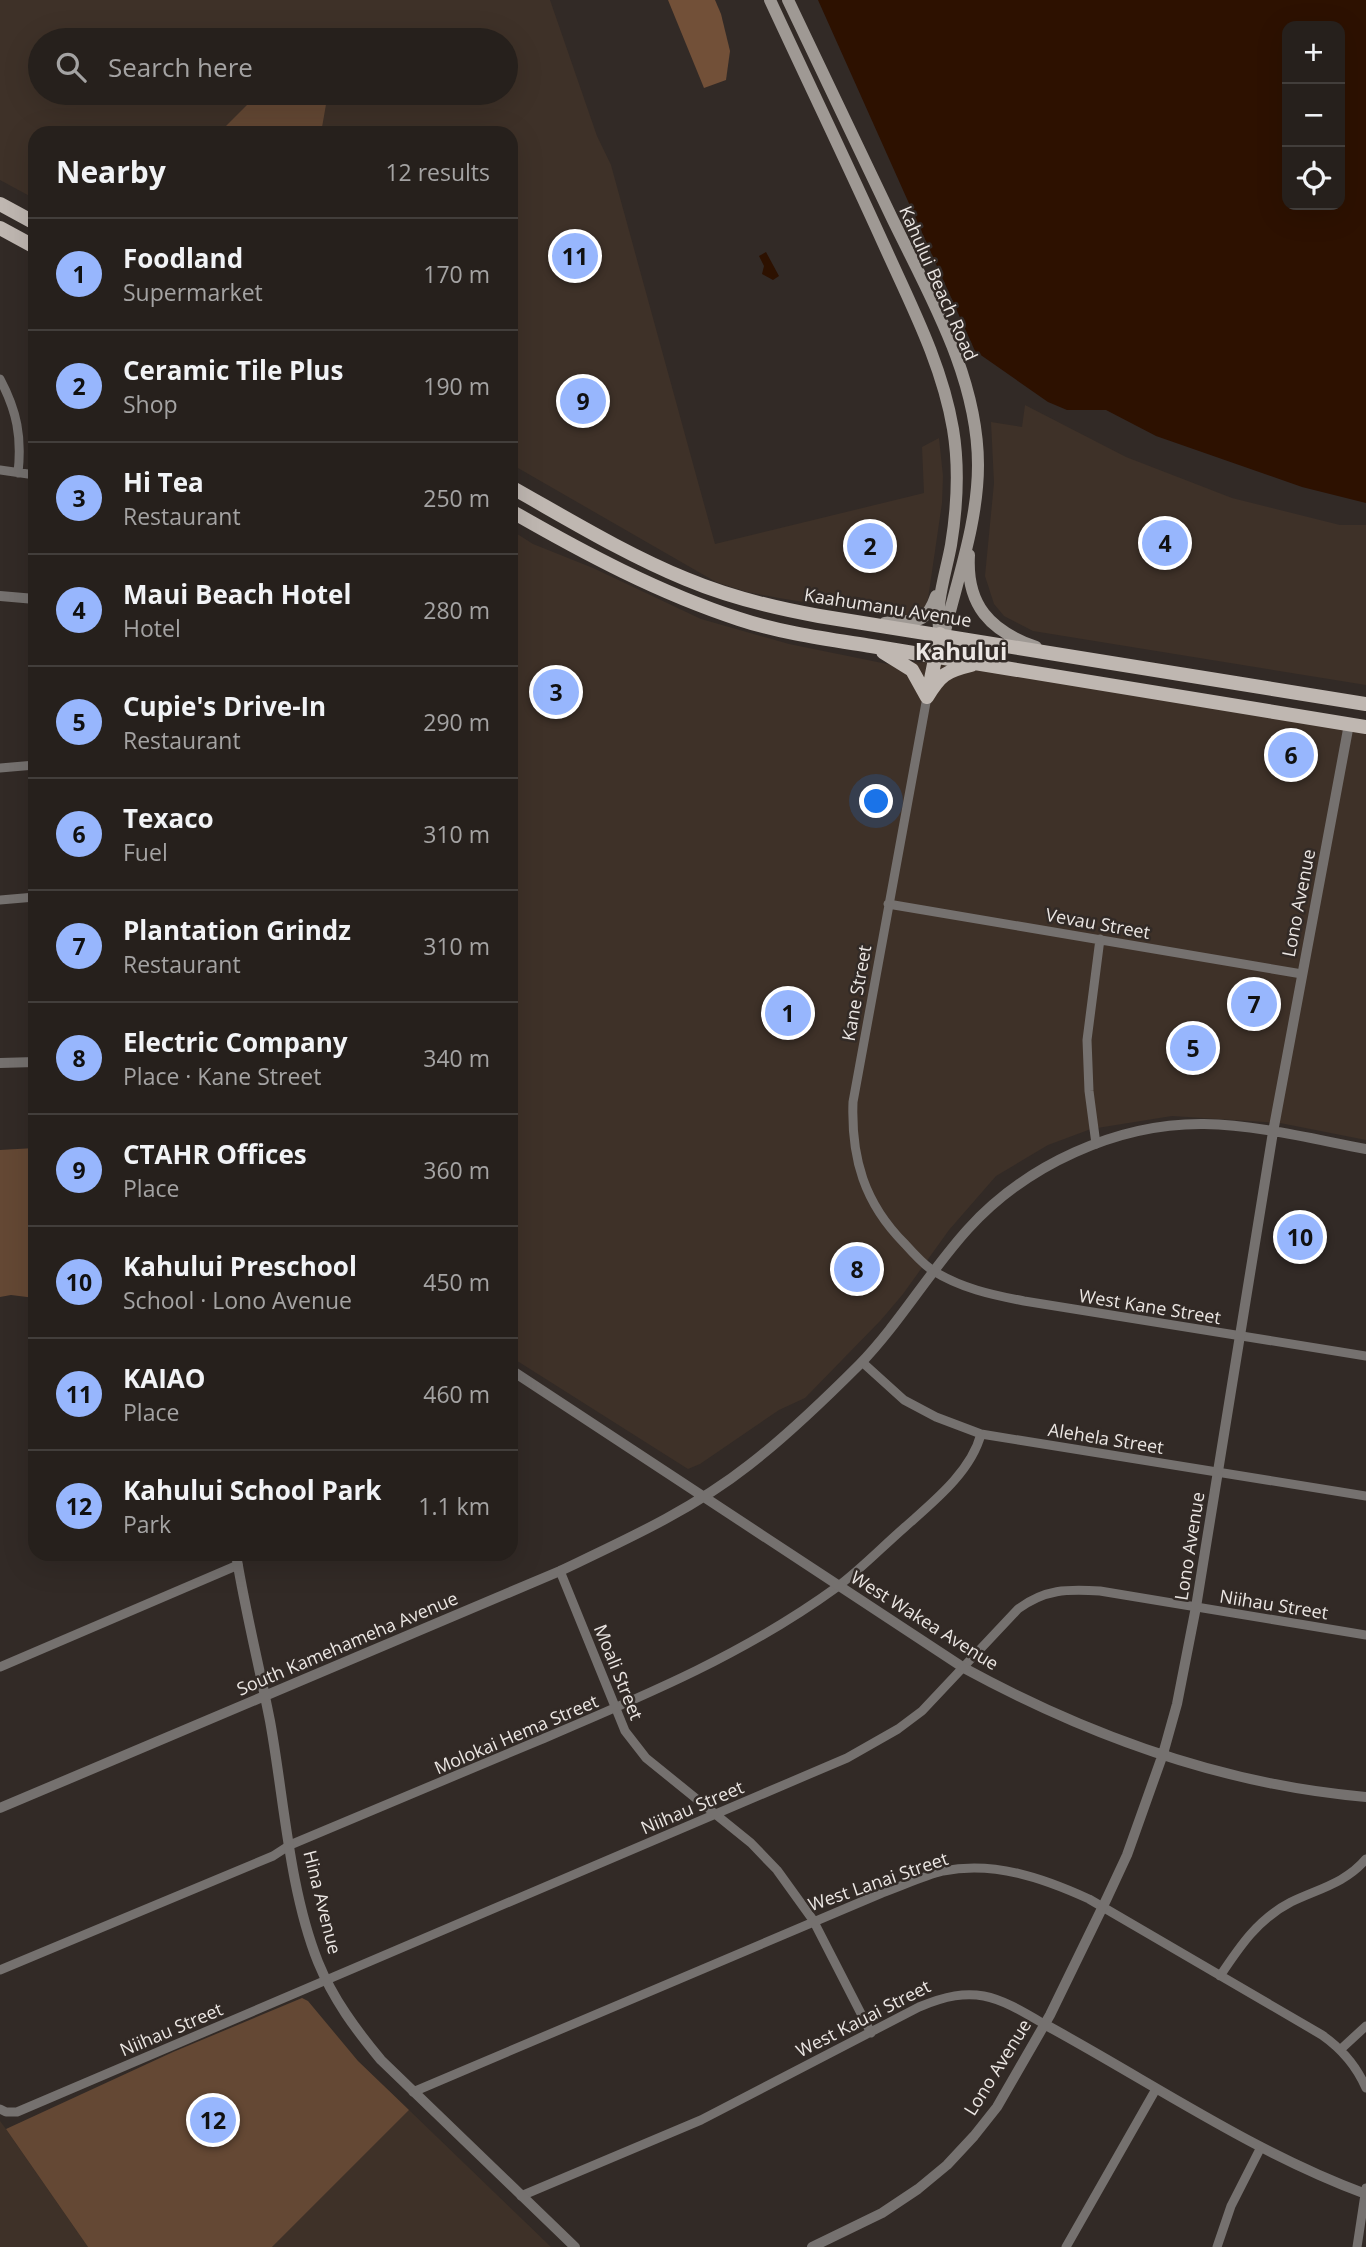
<!DOCTYPE html>
<meta charset="utf-8">
<style>
body{margin:0;font-family:"Open Sans",sans-serif;background:#2e2825;color:#f1f3f6}
.controls{position:absolute;right:21px;top:21px;display:grid;overflow:hidden;border-radius:14px;box-shadow:0 7px 28px #0002}
.controls button{width:63px;height:63px;display:grid;place-items:center;padding:0;border:0;border-bottom:2px solid #423e3b;background:#26201c;color:#f1f3f6;font:35px sans-serif}
.you{position:absolute;left:877px;top:802px;width:24px;height:24px;margin:-18px;border:5px solid #fff;border-radius:50%;background:#1a73e8;box-shadow:0 0 0 10px #1a73e833}
.badge{display:grid;place-items:center;width:46px;height:46px;border-radius:50%;background:#97b6fd;color:#111;font-size:23px;font-weight:700}
.pin{position:absolute;translate:-50% -50%;border:4px solid #fff;box-shadow:0 2px 7px #0006}
.list{margin:0;padding:0;list-style:none}
h2{display:flex;justify-content:space-between;align-items:center;height:91px;margin:0;padding:0 28px;font-size:30px}
h2 small{font-size:23px;font-weight:400;color:#a4a3a3}
.list li{display:grid;grid-template-columns:46px 1fr auto;gap:21px;align-items:center;box-sizing:border-box;height:112px;padding:0 28px;border-top:2px solid #423e3b}
.list b{display:block;font-size:26px;white-space:nowrap}
.list p{margin:0;font-size:23px;white-space:nowrap;color:#a4a3a3}
.list em{font-size:23px;font-style:normal;color:#a4a3a3}
.icon{flex:none;width:38px;height:38px;fill:none;stroke:currentColor;stroke-width:2;stroke-linecap:round;stroke-linejoin:round}
.map{position:relative;flex:none;width:1366px;height:2247px;overflow:hidden}
.search{position:absolute;background:#26201c;box-shadow:0 7px 28px #0002;left:28px;top:28px;width:490px;height:77px;display:flex;align-items:center;gap:18px;box-sizing:border-box;padding:0 24px;border-radius:38px;color:#a4a3a3;font-size:26px}
.panel{position:absolute;background:#26201c;box-shadow:0 7px 28px #0002;left:28px;top:126px;width:490px;height:1435px;border-radius:21px}
.map>svg:first-child{display:block}
.built{fill:#3e3128;fill-rule:evenodd}
.green{fill:#644834}
.forest{fill:#725038}
.water{fill:#2d1100;fill-rule:evenodd}
.lines{fill:none;stroke-linecap:round;stroke-linejoin:round}
.minor{stroke:#75716f;stroke-width:9}
.tertiary{stroke:#75716f;stroke-width:10}
.secondary{stroke:#9f9994;stroke-width:12}
.primary{stroke:#bfb7b1;stroke-width:14}
.labels{text-anchor:middle;dominant-baseline:central;stroke-width:5;stroke-linejoin:round;paint-order:stroke}
.street-label{font-size:18px;fill:#ebe6e3;stroke:#322a26}
.district-label{font-size:24px;font-weight:bold;fill:#ebe6e3;stroke:#322a26}
</style>
<div class="map">
<svg width="1366" height="2247" viewBox="0 0 1366 2247">
<rect width="100%" height="100%" fill="#322a26"/>
<path class="built" d="M0 0H550L597 136 611 165 715 544 924 493 922 447 939 438 943 476 942 503 928 599 924 609 918 615 907 619 779 598 747 592 716 582 511 464V133H35V199L0 180ZM40 40H506V93H40Z
M1025 405 1126 457 1232 498 1340 525H1366V685L1033 631 1004 616 994 604 985 576 994 483 991 422 1022 427Z
M511 530 533 544 593 568 701 619 789 644 897 666 936 657 1366 727V1140L1280 1123 1172 1116 1091 1129 1048 1145 996 1176 949 1230 903 1294 881 1320 805 1398 779 1410 700 1464 688 1469 511 1357Z
M409 2110 551 2247H272Z
M0 2121 6 2129 88 2247H0Z"/>
<path class="green" d="M259 93H328L321 133H219Z
M35 1148V1298L11 1295 0 1297V1150Z
M302 1998 308 2001 358 2061 409 2110 272 2247H88L6 2129 173 2052Z"/>
<path class="forest" d="M668 0H715L721 14 730 51 726 80 704 88Z"/>
<path class="water" d="M818 0H1366V503L1302 487 1156 436 1106 410H1067L1048 402 975 351ZM1287 26H1340V205H1287Z
M766 252 779 276 773 280 762 274 764 266 759 256Z"/>
<g class="lines">
<path class="minor" d="M0 379C17 411 22 437 18 473
M0 470 35 475
M927 697 853 1102C851 1158 864 1203 905 1244 913 1253 922 1263 932 1270 960 1288 992 1295 1024 1301L1366 1356
M0 768 35 765
M0 900 35 897
M888 904 1302 974
M1096 1144 1089 1091 1087 1040 1100 939
M862 1362 904 1400 936 1417 981 1434 1366 1496
M560 1571 625 1731 646 1758 751 1843 777 1870 813 1920 871 2033
M0 1667 238 1565
M0 1970 273 1856 290 1845C374 1810 457 1775 540 1740 644 1696 745 1654 837 1587 861 1569 882 1547 905 1527 933 1502 971 1472 981 1434
M1220 1976C1240 1946 1258 1919 1291 1902 1318 1889 1346 1883 1366 1859
M1341 2049 1366 2026
M413 2092 882 1893C902 1886 923 1876 943 1871 995 1861 1043 1878 1089 1899L1322 2035C1342 2049 1356 2065 1366 2088
M0 2109 6 2112H17L847 1758 898 1729 922 1711 1018 1609C1045 1589 1067 1589 1100 1591L1366 1635
M521 2196 701 2120 919 2007C974 1984 995 1995 1044 2024
M1066 2247 1156 2089
M1217 2247 1231 2206 1261 2147
M1357 2247 1366 2188"/>
<path class="tertiary" d="M0 596 35 599
M0 1063 35 1062
M511 1370 964 1668C1089 1736 1224 1785 1366 1797
M236 1554C245 1610 259 1665 270 1721 284 1798 289 1889 318 1962 333 1999 356 2030 381 2060L575 2247
M0 1808 560 1571C625 1540 692 1510 749 1465 788 1435 824 1400 859 1365 899 1324 929 1272 968 1229 1026 1165 1117 1123 1204 1124 1258 1125 1313 1139 1366 1149
M1044 2024C1151 2082 1252 2152 1366 2194
M812 2247 882 2213 918 2189 947 2165 974 2136 997 2107 1050 2015 1107 1898 1127 1855 1163 1754 1177 1704 1196 1607 1273 1132 1349 724"/>
<path class="secondary" d="M770 0C808 82 847 163 884 245 911 305 942 364 953 429 959 465 957 508 951 545 946 573 934 606 940 634
M788 0C822 72 856 144 891 216 928 293 978 376 978 465 978 521 958 577 945 631L940 634
M969 555C966 605 990 631 1036 647
M885 623C912 618 924 630 936 596"/>
<path class="primary" d="M0 204 35 223
M0 228 35 247
M511 487C568 519 625 554 686 579 729 597 774 608 819 616L1366 704
M511 511C584 553 659 593 739 619 781 633 827 639 871 646L1366 727
M883 652 912 670 927 697
M929 689 940 634
M927 697C940 675 946 671 971 665"/>
</g>
<g class="labels">
<g class="street-label">
<text transform="translate(939 283) rotate(66)">Kahului Beach Road</text>
<text transform="translate(888 607) rotate(9)">Kaahumanu Avenue</text>
<text transform="translate(1298 903) rotate(-79)">Lono Avenue</text>
<text transform="translate(1098 923) rotate(10)">Vevau Street</text>
<text transform="translate(856 993) rotate(-80)">Kane Street</text>
<text transform="translate(1150 1306) rotate(9)">West Kane Street</text>
<text transform="translate(1106 1438) rotate(9)">Alehela Street</text>
<text transform="translate(1189 1546) rotate(-81)">Lono Avenue</text>
<text transform="translate(1274 1604) rotate(9)">Niihau Street</text>
<text transform="translate(925 1620) rotate(32)">West Wakea Avenue</text>
<text transform="translate(347 1643) rotate(-23)">South Kamehameha Avenue</text>
<text transform="translate(619 1672) rotate(68)">Moali Street</text>
<text transform="translate(516 1734) rotate(-23)">Molokai Hema Street</text>
<text transform="translate(692 1807) rotate(-23)">Niihau Street</text>
<text transform="translate(878 1881) rotate(-19)">West Lanai Street</text>
<text transform="translate(323 1902) rotate(76)">Hina Avenue</text>
<text transform="translate(863 2018) rotate(-27)">West Kauai Street</text>
<text transform="translate(171 2029) rotate(-23)">Niihau Street</text>
<text transform="translate(997 2067) rotate(-58)">Lono Avenue</text>
</g>
<g class="district-label">
<text x="961" y="650">Kahului</text>
</g>
</g>
</svg>
<div class="controls">
<button>+</button>
<button>−</button>
<button><svg class="icon" aria-label="locate" viewBox="0 0 24 24"><circle cx="12" cy="12" r="6"/><path d="M12 2v4M12 18v4M2 12h4M18 12h4"/></svg></button>
</div>
<div class="you"></div>
<div class="pin badge" style="left:788px;top:1013px">1</div>
<div class="pin badge" style="left:870px;top:546px">2</div>
<div class="pin badge" style="left:556px;top:692px">3</div>
<div class="pin badge" style="left:1165px;top:543px">4</div>
<div class="pin badge" style="left:1193px;top:1048px">5</div>
<div class="pin badge" style="left:1291px;top:755px">6</div>
<div class="pin badge" style="left:1254px;top:1004px">7</div>
<div class="pin badge" style="left:857px;top:1269px">8</div>
<div class="pin badge" style="left:583px;top:401px">9</div>
<div class="pin badge" style="left:1300px;top:1237px">10</div>
<div class="pin badge" style="left:575px;top:256px">11</div>
<div class="pin badge" style="left:213px;top:2120px">12</div>
<div class="search"><svg class="icon" aria-label="search" viewBox="0 0 24 24"><circle cx="10" cy="10" r="6"/><path d="M15 15l6 6"/></svg>Search here</div>
<section class="panel">
<h2>Nearby<small>12 results</small></h2>
<ul class="list">
<li><span class="badge">1</span><div><b>Foodland</b><p>Supermarket</p></div><em>170 m</em></li>
<li><span class="badge">2</span><div><b>Ceramic Tile Plus</b><p>Shop</p></div><em>190 m</em></li>
<li><span class="badge">3</span><div><b>Hi Tea</b><p>Restaurant</p></div><em>250 m</em></li>
<li><span class="badge">4</span><div><b>Maui Beach Hotel</b><p>Hotel</p></div><em>280 m</em></li>
<li><span class="badge">5</span><div><b>Cupie's Drive-In</b><p>Restaurant</p></div><em>290 m</em></li>
<li><span class="badge">6</span><div><b>Texaco</b><p>Fuel</p></div><em>310 m</em></li>
<li><span class="badge">7</span><div><b>Plantation Grindz</b><p>Restaurant</p></div><em>310 m</em></li>
<li><span class="badge">8</span><div><b>Electric Company</b><p>Place · Kane Street</p></div><em>340 m</em></li>
<li><span class="badge">9</span><div><b>CTAHR Offices</b><p>Place</p></div><em>360 m</em></li>
<li><span class="badge">10</span><div><b>Kahului Preschool</b><p>School · Lono Avenue</p></div><em>450 m</em></li>
<li><span class="badge">11</span><div><b>KAIAO</b><p>Place</p></div><em>460 m</em></li>
<li><span class="badge">12</span><div><b>Kahului School Park</b><p>Park</p></div><em>1.1 km</em></li>
</ul>
</section>
</div>
